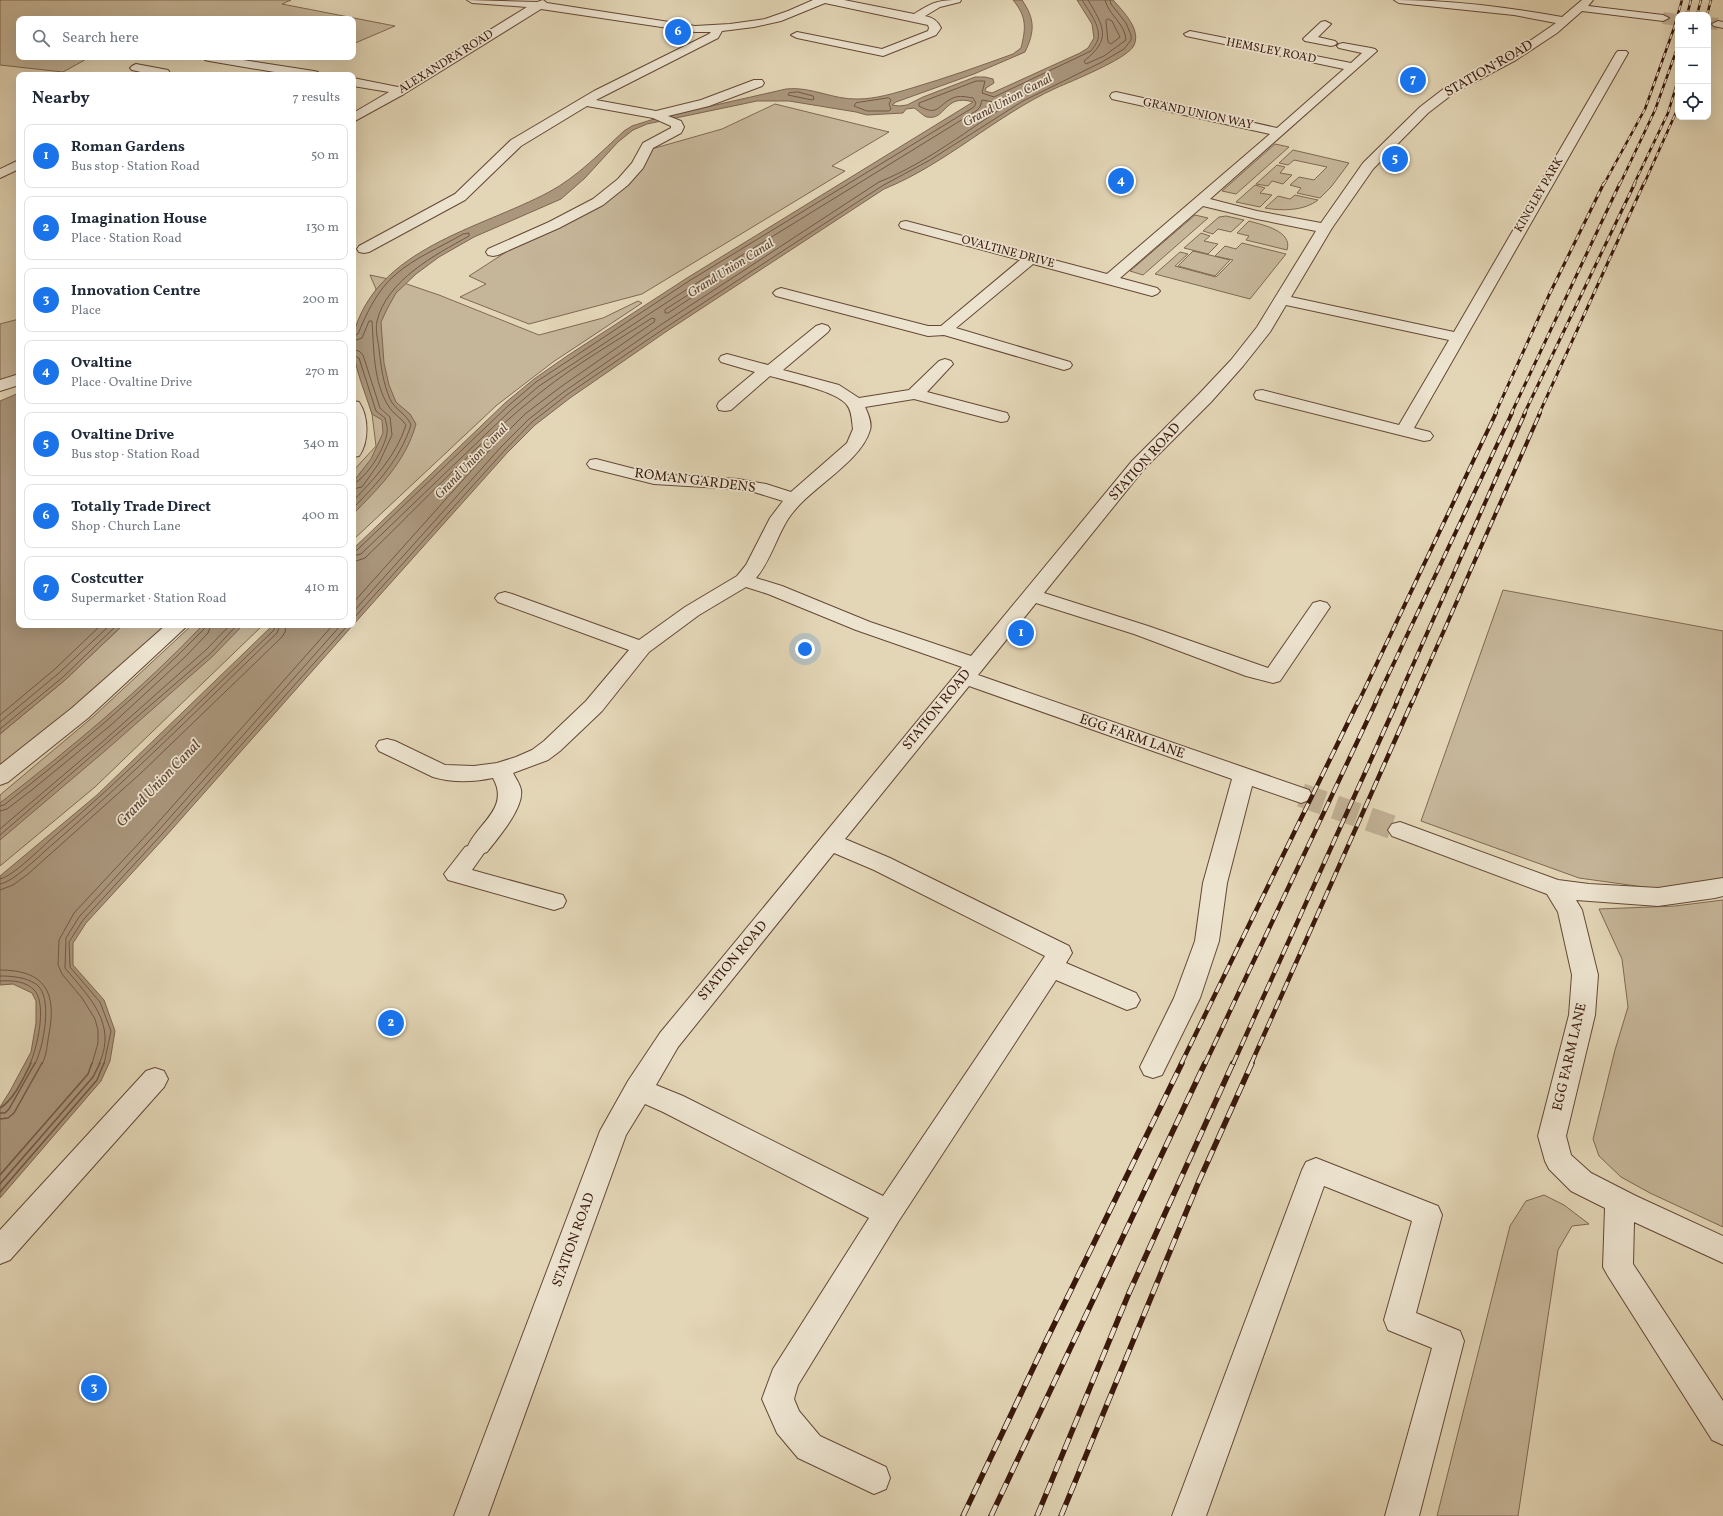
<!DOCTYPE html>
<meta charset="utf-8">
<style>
body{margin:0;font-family:Vollkorn,serif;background:#f6f6f7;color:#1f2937}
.controls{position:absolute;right:12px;top:12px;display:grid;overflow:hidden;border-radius:8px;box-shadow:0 4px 16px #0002}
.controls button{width:36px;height:36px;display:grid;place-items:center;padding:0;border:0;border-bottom:1px solid #e0e1e3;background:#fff;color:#1f2937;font:20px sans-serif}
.you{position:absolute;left:805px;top:649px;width:14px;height:14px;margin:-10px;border:3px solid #fff;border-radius:50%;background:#1a73e8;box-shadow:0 0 0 6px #1a73e833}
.badge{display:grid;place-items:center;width:26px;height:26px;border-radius:50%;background:#1a73e8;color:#fff;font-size:13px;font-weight:700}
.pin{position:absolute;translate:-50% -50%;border:2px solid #fff;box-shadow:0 1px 4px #0006}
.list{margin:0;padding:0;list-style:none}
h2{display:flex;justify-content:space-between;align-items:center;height:52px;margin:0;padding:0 16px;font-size:17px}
h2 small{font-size:13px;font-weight:400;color:#747a83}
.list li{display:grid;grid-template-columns:26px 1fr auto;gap:12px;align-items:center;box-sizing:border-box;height:64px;margin:0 8px 8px;padding:0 8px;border:1px solid #e0e1e3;border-radius:8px}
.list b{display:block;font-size:15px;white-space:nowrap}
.list p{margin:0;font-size:13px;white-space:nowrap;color:#747a83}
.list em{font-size:13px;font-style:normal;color:#747a83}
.icon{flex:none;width:22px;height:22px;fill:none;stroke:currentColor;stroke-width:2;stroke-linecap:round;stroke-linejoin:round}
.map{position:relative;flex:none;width:1723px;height:1516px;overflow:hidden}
.search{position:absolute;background:#fff;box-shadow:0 4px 16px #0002;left:16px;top:16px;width:340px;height:44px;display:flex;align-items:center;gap:10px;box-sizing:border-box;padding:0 14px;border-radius:8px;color:#747a83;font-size:15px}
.panel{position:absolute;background:#fff;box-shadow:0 4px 16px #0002;left:16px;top:72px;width:340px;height:556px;border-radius:8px}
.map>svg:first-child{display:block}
.green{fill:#c6b699;stroke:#806852}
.water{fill:#aa967c;stroke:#7d644f}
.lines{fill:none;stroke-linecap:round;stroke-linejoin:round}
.shore-far1{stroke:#725844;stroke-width:1}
.shore{stroke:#725844;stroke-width:1.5}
.minor-tunnel-far1{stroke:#c1b094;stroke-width:12;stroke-dasharray:12 6;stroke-linecap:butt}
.minor-tunnel{stroke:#c1b094;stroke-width:24;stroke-dasharray:24 12;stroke-linecap:butt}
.minor-casing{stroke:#644836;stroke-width:2}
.minor{fill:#ede4d0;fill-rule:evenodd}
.rail-far4-casing{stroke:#3a190c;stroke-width:2.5}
.rail-far3-casing{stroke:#3a190c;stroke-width:3}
.rail-far2-casing{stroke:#3a190c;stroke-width:4}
.rail-far1-casing{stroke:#3a190c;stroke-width:4.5}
.rail-casing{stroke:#3a190c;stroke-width:5.5}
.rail-far4{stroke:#ede4d0;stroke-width:1.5;stroke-dasharray:5;stroke-linecap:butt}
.rail-far3{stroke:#ede4d0;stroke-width:2;stroke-dasharray:6;stroke-linecap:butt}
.rail-far2{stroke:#ede4d0;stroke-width:2.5;stroke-dasharray:8;stroke-linecap:butt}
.rail-far1{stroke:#ede4d0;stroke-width:3;stroke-dasharray:10;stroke-linecap:butt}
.rail{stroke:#ede4d0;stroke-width:4;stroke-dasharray:12;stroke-linecap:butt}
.labels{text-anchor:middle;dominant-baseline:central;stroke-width:3.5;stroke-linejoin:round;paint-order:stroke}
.far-street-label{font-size:12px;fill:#3a190c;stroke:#ede4d0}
.far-water-label{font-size:13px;font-style:italic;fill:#614533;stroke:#ede4d0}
.street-label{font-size:14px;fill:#3a190c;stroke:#ede4d0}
.water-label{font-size:15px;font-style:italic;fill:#614533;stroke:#ede4d0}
</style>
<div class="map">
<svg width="1723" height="1516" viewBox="0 0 1723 1516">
<rect width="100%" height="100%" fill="#e3d6b6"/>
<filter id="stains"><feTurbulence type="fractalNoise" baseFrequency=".005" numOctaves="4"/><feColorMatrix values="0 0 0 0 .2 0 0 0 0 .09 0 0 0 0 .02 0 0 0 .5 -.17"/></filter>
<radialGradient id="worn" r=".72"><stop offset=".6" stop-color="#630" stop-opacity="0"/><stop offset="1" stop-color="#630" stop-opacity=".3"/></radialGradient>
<path class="green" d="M2 0H291L282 4 395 26 353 44V19H19V57H90L63 72 0 65V1Z
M775 104 889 132 832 166 845 171 642 294 529 324 460 297 486 284 469 276 503 254 618 185 648 150 722 129Z
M1275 144 1289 147 1236 194 1222 191Z
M1293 150 1349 163 1331 187 1320 198 1297 193 1301 188 1290 185 1299 177 1314 180 1327 167 1294 160 1288 165 1279 163Z
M1277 165 1285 167 1280 173 1292 175 1283 184 1272 181 1268 186 1256 184Z
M1255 185 1265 188 1260 193 1272 195 1260 207 1236 202Z
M1295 195 1318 200C1304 211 1282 211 1265 208L1278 196 1290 199Z
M1195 215 1208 218 1143 275 1130 271Z
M1226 216 1244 220 1231 232 1218 229 1213 234 1203 231 1219 217Z
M1249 221C1263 225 1293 231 1287 250L1246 240 1249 236 1237 233Z
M1201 233 1210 236 1204 241 1218 244 1208 254 1184 248Z
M1242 243 1286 254 1250 299 1155 274 1180 252 1188 254 1175 266 1216 277 1233 260 1215 256 1225 246 1236 249Z
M1193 251 1230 260 1215 276 1178 266Z
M370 275 398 281 439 295 539 335 603 318 638 301 642 303 553 362 497 405 353 540V471L376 446 372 414 356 363 366 343 376 289Z
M19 319V375L0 382V324Z
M1503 590 1723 631V880L1658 889 1579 878 1421 821Z
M123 625H172L0 770V734L65 680Z
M192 625H263L95 787 0 866V795L94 716Z
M1723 900V1227L1650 1193 1621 1177 1599 1156 1593 1139 1615 1050 1628 1007 1622 959 1599 909 1675 906Z
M1544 1195 1564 1205 1589 1224 1572 1226 1558 1250 1518 1516H1437L1510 1226 1526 1201Z"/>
<path class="water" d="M1013 0H1022C1035 19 1035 31 1025 52L974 74 896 102 892 105 899 106 907 105 923 97 975 77H985L993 79 994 83 986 88 985 91 992 93 1080 53 1088 48 1094 38 1092 24 1077 0H1113C1123 11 1143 31 1133 47 1124 60 1072 81 1056 88 995 116 946 164 884 189L667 331 570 398 535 425 507 453 353 625V549L505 403 534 379 567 356 687 278 973 102C944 93 946 121 927 117 923 116 918 110 914 108L906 109 903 113 867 115 856 112 789 101H757L647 124 633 130 618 142 585 178 561 199 474 237 439 257 416 274 396 293 387 309 381 322 384 363 389 385 396 402 410 414 416 424C406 461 379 488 353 514V482L371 459 383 433 382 420 372 414C366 395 349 354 353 336 375 248 480 229 549 192 577 177 600 153 624 131L632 126 654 119 786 89C811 86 833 100 858 99 876 99 895 93 912 88 946 78 980 66 1013 54L1021 48C1026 28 1027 17 1013 0Z
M19 393V625H123L65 680 0 734V401Z
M203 625H243L213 656 106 750 0 840V803C71 748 141 690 203 625Z
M273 625H353L165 837 86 923 73 943V965L104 1000 115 1031 110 1061 101 1081 0 1198V1107L10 1091 31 1052 36 1023V1001L32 993 13 984 0 985V876L97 795Z"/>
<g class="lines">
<path class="shore-far1" d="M1088 0C1104 27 1112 39 1084 61L1086 64 1104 56 1126 40C1125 23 1109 16 1105 0
M1108 19 1112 21 1120 37 1111 44 1108 42 1106 21Z
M798 92 813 96 814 99 812 100 788 95 789 93Z
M889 98 891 100 889 104 891 109 889 111H867L854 106 856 103Z
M698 289 701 290 700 292 668 313H665V310Z
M353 336 358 334C366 314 378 289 395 275 414 258 441 247 463 234L469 233V236C435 255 387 280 377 321 375 330 378 340 379 349 381 366 383 383 390 399 395 410 407 414 411 425 400 459 378 483 353 508
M353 341 362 338 369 321H372C374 349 373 382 389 407 393 414 402 418 406 425 396 456 375 478 353 501
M353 350 359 351 363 355 380 408 390 417 392 435 379 463 362 487 353 489
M353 355 359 358 376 411 385 418C386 423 388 428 387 433 385 448 367 478 353 484
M353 551 357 550 508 406 536 382 689 281 974 107 976 103 973 98C966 97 960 95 953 98 937 105 939 117 919 106V103L976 81H985L982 93 994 97 1091 51C1093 48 1097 43 1098 39 1101 26 1088 10 1082 0
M353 556 361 554 511 410 539 386 692 286 976 111 980 107 982 100 994 102 1029 88V91C980 120 932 161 879 182L662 324 565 391 529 419 501 447 353 612
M353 562 365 558C423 502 478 442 541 392 576 364 615 342 652 318L655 319 654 322 562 386 525 414 496 443 353 603
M353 619 504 451 532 422 568 394 665 328 882 186 930 160 1023 101 1102 62 1124 49 1131 40V35L1126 23 1111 4 1110 0
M0 715 55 669 101 625
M0 722 59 673 110 625
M0 729 63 677 117 625
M0 806 4 805C74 750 142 693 204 629L206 625
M0 811 7 809 33 789 111 725 185 657 208 633 211 625
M0 829 100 744 207 649 230 625
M0 835 211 653 237 625
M0 879C13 876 39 850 50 840 128 774 200 701 274 630L275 625
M0 884C14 882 41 854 53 844 131 777 203 704 277 633L280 625
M0 890 13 885 28 874 141 773 282 637 285 632 286 625
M0 970C45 970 57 992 49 1034 47 1044 47 1055 42 1064
M0 976C12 976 25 977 36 984 54 996 43 1049 35 1064
M0 981C11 980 27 981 35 991 47 1006 37 1048 30 1064
M92 1064 98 1043V1030L95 1019 82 998 62 974 58 965 59 940 74 913 154 827 333 625
M99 1064C118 1024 89 997 65 968L66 938 79 917 158 831 341 625
M104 1064 111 1031 100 1002 70 967 69 942 83 920 162 834 348 625"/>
<path class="shore" d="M0 1108C14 1100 24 1077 31 1063
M0 1113H5L9 1109 35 1063
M0 1119 8 1118 14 1113 42 1063
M0 1175 88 1074 92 1063
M0 1184 93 1077 100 1063
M0 1192 97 1080 104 1063"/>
<path class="minor-tunnel-far1" d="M1663 18 1678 20
M1708 23 1718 24"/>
<path class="minor-tunnel" d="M1301 795 1400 830"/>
<defs>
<path id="minor" d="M467 0 537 2 543 0 547 3 695 26 730 24 765 19 788 11 813 0H844L914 14C933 2 938 0 961 0L960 2 940 7 925 16C933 18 937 20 941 28L936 35 883 56 797 38 791 35 797 32 882 49 928 31 929 28 928 25 825 3 781 21 754 27 722 31 718 38 596 100 656 111 701 100 754 80H762L764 83 762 86 709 106 668 116 681 121 684 127 681 133 653 148 643 168 628 185 603 205 559 228 498 255 493 256 488 255 486 252 488 249 549 222 593 199 618 179 632 163 643 143 671 128V126L653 118 587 106 521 146 465 200 369 252 364 253 359 252 357 249 359 246 455 194 511 140 594 91 709 34 711 32H695L541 9 404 94 353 122V113L389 92 353 86V78L398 87 527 7 472 3Z
M1394 0C1450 0 1506 7 1562 17L1582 0H1593L1588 6 1663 15 1669 18 1663 21 1582 11 1557 33 1516 60 1454 93 1428 113 1373 169 1332 228 1291 297 1454 332 1616 53 1618 51H1626L1628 53 1414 428 1430 432 1433 436 1430 440 1424 441 1256 399 1254 395 1256 391 1262 390 1399 425 1449 340 1286 305 1270 332 1243 366 1211 402 1144 469 1044 593 1148 626 1268 668 1313 603 1320 601 1327 603 1330 607 1280 681 1273 683 1246 676 1134 634 1036 603 978 675 1309 790 1312 795 1309 800 1301 803 1252 786 1227 883 1219 941 1200 998 1162 1075 1153 1078 1144 1075 1140 1067 1174 998 1195 941 1203 883 1232 779 969 686 845 839 890 858 1069 946 1072 953 1066 963 1136 993 1140 1000 1136 1007 1127 1010 1056 980 898 1222 798 1385 794 1399 799 1411 820 1436 886 1467 890 1478 886 1489 874 1494 798 1458 777 1433 762 1399 773 1369 869 1218 663 1112 645 1104 626 1135 488 1516H454L600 1131 628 1081 660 1033 962 667 856 630 768 594 746 587 699 615 649 652 602 711 560 751 548 760 513 773C516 779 520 784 521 790 524 808 498 838 487 852L484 853 472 870 563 895 566 901 563 907 554 910 448 880 444 874 465 847 468 846C478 823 510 808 493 778 473 782 453 783 433 777L379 751 376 746 379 741 387 739 395 741 445 765 474 766 497 763 516 757 532 750 544 741 586 701 629 650 498 602 495 598 498 594 505 592 512 594 639 640 685 607 737 576 746 565 770 518 783 501 754 492 738 489 654 484 590 468 587 464 590 460 596 459 654 474 738 479 766 484 791 492 847 443 853 429C852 422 852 411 847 405 837 391 787 381 770 376L731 410 725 411 719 410 717 406 719 402 755 372 721 362 719 359 721 356 727 354 768 365 816 326 822 324 828 326 830 329 828 332 783 370 839 385 859 398 909 390 939 361 945 359 951 361 953 364 927 392 1007 413 1009 417 1007 421 1001 422 914 399 865 407C868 413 872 424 870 430 860 464 808 488 788 519 776 538 771 560 756 578L782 586 870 622 971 656 1132 461 1199 394 1231 360 1257 327 1316 231 1257 219 1203 206 1120 278 1157 288 1160 291 1157 294 1152 296 1033 264 956 328 1070 362 1072 365 1070 368 1064 370 944 335 928 336 776 296 773 293 776 290 781 288 928 326H941L1020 260 901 228 899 225 901 222 906 221 1107 274 1270 134 1112 99 1110 96 1112 93 1116 92 1277 128 1344 69 1186 36 1184 34 1190 31 1351 63 1362 53 1339 48 1337 46 1339 44 1343 43 1371 48 1375 49 1377 51 1210 199 1257 211 1321 223 1363 163 1420 107 1446 87 1508 56 1556 23 1514 15 1399 3ZM834 853 874 870 1045 956 883 1196 683 1096 656 1085 678 1047Z
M1325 21 1331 24 1318 37 1335 41 1337 43 1335 45 1331 46 1305 41 1303 39 1305 37 1321 22Z
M1718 21 1723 22V28L1714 26 1712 24Z
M204 57H224L314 71 318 72 320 75H292L209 61 205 60Z
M136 64 168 70 170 73 169 75H154L132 70 130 68 132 66Z
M19 160V169L0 178V169Z
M19 374V385L0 391V380Z
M353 401 359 402C369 417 369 442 359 456L353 457Z
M166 625H188L88 718 8 782 0 785V765L72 708Z
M1400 822 1558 880 1589 884 1658 888 1723 878V896L1715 898 1658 906 1576 900 1582 910 1598 975 1595 1015 1566 1136 1571 1155 1591 1173 1636 1196 1723 1236V1263L1634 1222 1633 1264 1723 1401V1445L1712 1440 1608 1276 1603 1267 1605 1208 1571 1191 1549 1169 1545 1161 1538 1136 1569 1015 1572 975 1558 912 1547 894 1392 836 1388 830 1392 824Z
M155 1068 164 1071 168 1079 164 1087 10 1260 0 1264V1230L146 1071Z
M1316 1158 1438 1206 1442 1215 1416 1313 1460 1331 1464 1341 1419 1516H1385L1432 1348 1388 1330 1384 1320 1412 1221 1324 1186 1206 1516H1172L1302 1170 1306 1162Z"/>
</defs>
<use href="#minor" class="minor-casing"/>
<use href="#minor" class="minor"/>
<defs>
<path id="rail-far4" d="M1687 15 1691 0
M1697 15 1701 0
M1707 15 1711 0
M1604 184 1645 109 1674 28 1682 0
M1620 184 1655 110 1678 46
M1634 184 1668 113 1678 80
M1644 184 1678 108"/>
<path id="rail-far3" d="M1495 414 1549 295 1604 183
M1511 414 1620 183
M1524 414 1635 183
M1539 414 1644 183"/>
<path id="rail-far2" d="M1358 703 1496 413
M1375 703 1512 413
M1396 703 1525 413
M1412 703 1540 413"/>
<path id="rail-far1" d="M1181 1064 1358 702
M1205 1064 1376 702
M1233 1064 1397 702
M1251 1064 1412 702"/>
<path id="rail" d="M963 1516 1046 1341 1182 1063
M991 1516 1205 1063
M1037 1516 1129 1293 1233 1063
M1061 1516 1199 1181 1252 1063"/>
</defs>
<use href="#rail-far4" class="rail-far4-casing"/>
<use href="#rail-far3" class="rail-far3-casing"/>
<use href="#rail-far2" class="rail-far2-casing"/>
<use href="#rail-far1" class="rail-far1-casing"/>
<use href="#rail" class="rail-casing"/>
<use href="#rail-far4" class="rail-far4"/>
<use href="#rail-far3" class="rail-far3"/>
<use href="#rail-far2" class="rail-far2"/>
<use href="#rail-far1" class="rail-far1"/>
<use href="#rail" class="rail"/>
</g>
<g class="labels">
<g class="far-street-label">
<text transform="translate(1271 51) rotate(11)">HEMSLEY ROAD</text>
<text transform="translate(446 62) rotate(-32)">ALEXANDRA ROAD</text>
<text transform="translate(1198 114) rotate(12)">GRAND UNION WAY</text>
<text transform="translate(1539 195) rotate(-60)">KINGLEY PARK</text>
<text transform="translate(1008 252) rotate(15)">OVALTINE DRIVE</text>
</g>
<g class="far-water-label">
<text transform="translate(1008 101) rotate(-28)">Grand Union Canal</text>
<text transform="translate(731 269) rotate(-32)">Grand Union Canal</text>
<text transform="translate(472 462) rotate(-46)">Grand Union Canal</text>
</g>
<g class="street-label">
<text transform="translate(1489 69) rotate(-30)">STATION ROAD</text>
<text transform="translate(1145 462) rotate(-48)">STATION ROAD</text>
<text transform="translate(695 481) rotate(7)">ROMAN GARDENS</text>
<text transform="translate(937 710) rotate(-51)">STATION ROAD</text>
<text transform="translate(1132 737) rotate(19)">EGG FARM LANE</text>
<text transform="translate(733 961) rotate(-50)">STATION ROAD</text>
<text transform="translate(1570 1057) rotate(-77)">EGG FARM LANE</text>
<text transform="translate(574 1240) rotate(-70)">STATION ROAD</text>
</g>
<g class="water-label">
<text transform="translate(159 784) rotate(-46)">Grand Union Canal</text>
</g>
</g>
<rect width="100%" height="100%" filter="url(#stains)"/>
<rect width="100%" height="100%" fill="url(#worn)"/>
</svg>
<div class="controls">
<button>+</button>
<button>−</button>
<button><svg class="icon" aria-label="locate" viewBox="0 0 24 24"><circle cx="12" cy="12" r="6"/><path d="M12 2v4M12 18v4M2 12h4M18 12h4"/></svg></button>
</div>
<div class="you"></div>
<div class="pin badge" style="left:1021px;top:633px">1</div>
<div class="pin badge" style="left:391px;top:1023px">2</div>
<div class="pin badge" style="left:94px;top:1388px">3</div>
<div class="pin badge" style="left:1121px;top:181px">4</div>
<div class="pin badge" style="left:1395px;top:159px">5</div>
<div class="pin badge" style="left:678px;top:32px">6</div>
<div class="pin badge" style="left:1413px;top:80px">7</div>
<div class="search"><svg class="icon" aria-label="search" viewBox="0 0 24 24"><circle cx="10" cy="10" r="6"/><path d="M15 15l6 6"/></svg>Search here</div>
<section class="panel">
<h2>Nearby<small>7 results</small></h2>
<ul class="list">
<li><span class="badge">1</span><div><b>Roman Gardens</b><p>Bus stop · Station Road</p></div><em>50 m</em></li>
<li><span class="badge">2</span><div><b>Imagination House</b><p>Place · Station Road</p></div><em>130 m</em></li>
<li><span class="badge">3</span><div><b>Innovation Centre</b><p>Place</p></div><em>200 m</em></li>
<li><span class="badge">4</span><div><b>Ovaltine</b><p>Place · Ovaltine Drive</p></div><em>270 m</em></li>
<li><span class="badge">5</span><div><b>Ovaltine Drive</b><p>Bus stop · Station Road</p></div><em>340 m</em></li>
<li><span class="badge">6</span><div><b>Totally Trade Direct</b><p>Shop · Church Lane</p></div><em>400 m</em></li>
<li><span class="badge">7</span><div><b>Costcutter</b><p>Supermarket · Station Road</p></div><em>410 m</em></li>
</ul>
</section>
</div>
